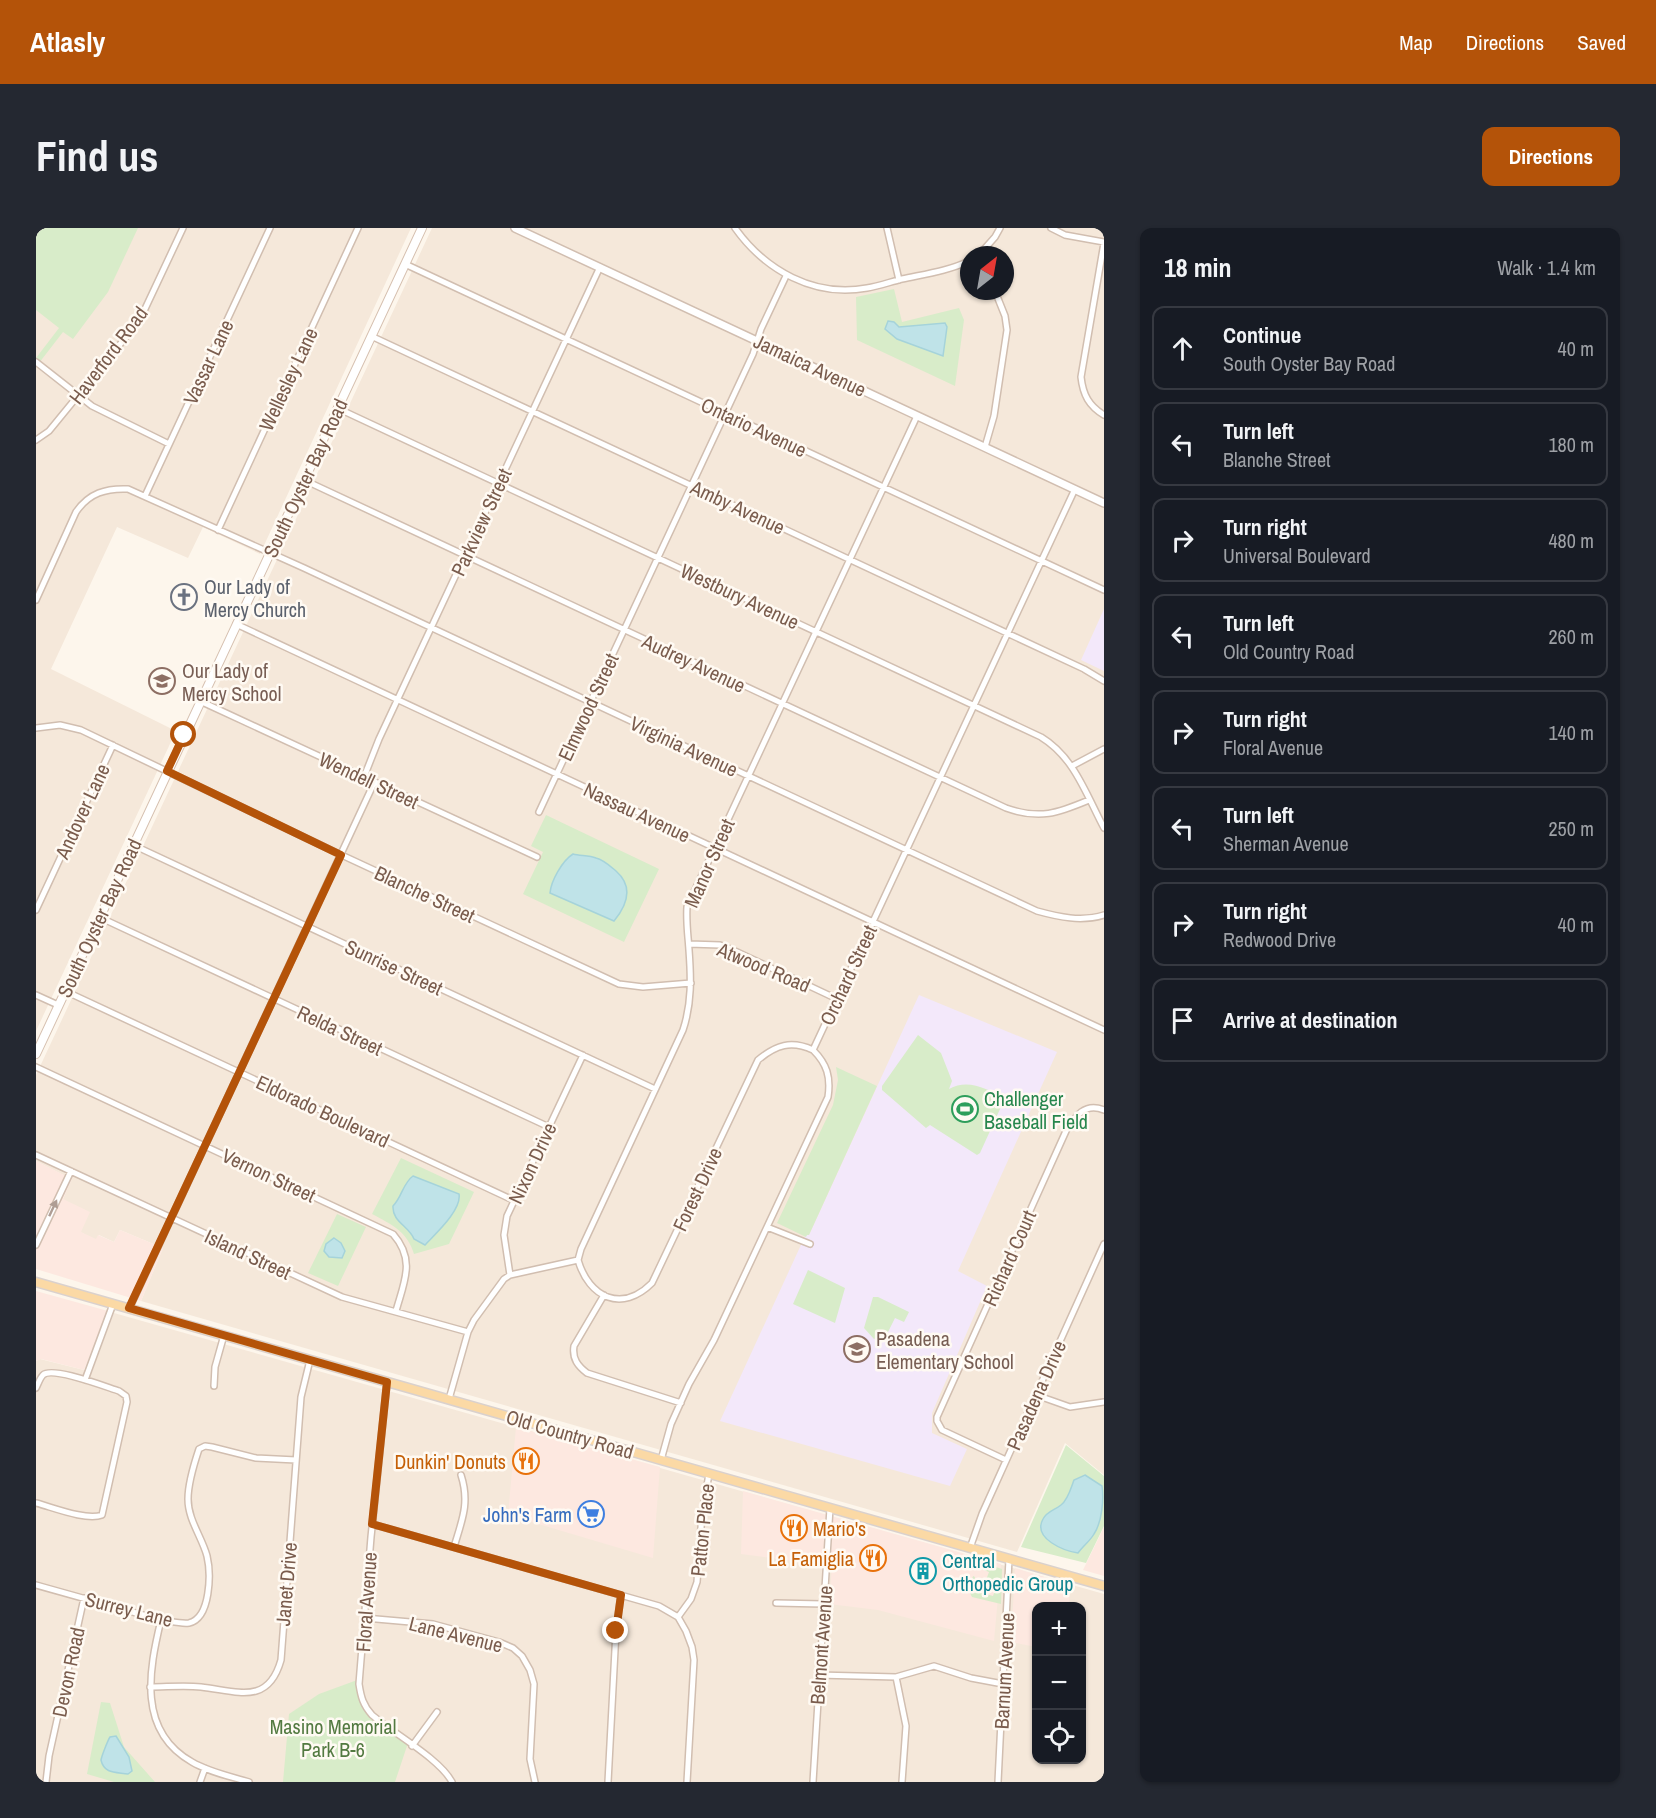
<!DOCTYPE html>
<meta charset="utf-8">
<style>
body{margin:0;font-family:"Archivo Narrow",sans-serif;background:#242831;color:#f1f3f6}
.controls{position:absolute;right:18px;bottom:18px;display:grid;overflow:hidden;border-radius:12px;box-shadow:0 2px 4px #0004}
.controls button{width:54px;height:54px;display:grid;place-items:center;padding:0;border:0;border-bottom:2px solid #363941;background:#171b24;color:#f1f3f6;font:30px sans-serif}
.compass{position:absolute;left:924px;top:18px;width:54px;height:54px;border-radius:50%;background:#171b24;box-shadow:0 2px 4px #0004;rotate:31deg}
.stop{position:absolute;width:18px;height:18px;margin:-14px;border:4px solid #b45309;border-radius:50%;background:#fff}
.stop.end{background:#b45309;border-color:#fff;box-shadow:0 2px 6px #0008}
.list{margin:0;padding:0;list-style:none}
h2{display:flex;justify-content:space-between;align-items:center;height:78px;margin:0;padding:0 24px;font-size:26px}
h2 small{font-size:20px;font-weight:400;color:#9ea1a6}
.list li{display:grid;grid-template-columns:39px 1fr auto;gap:18px;align-items:center;box-sizing:border-box;height:84px;margin:0 12px 12px;padding:0 12px;border:2px solid #363941;border-radius:12px}
.list b{display:block;font-size:22px;white-space:nowrap}
.list p{margin:0;font-size:20px;white-space:nowrap;color:#9ea1a6}
.list em{font-size:20px;font-style:normal;color:#9ea1a6}
.icon{flex:none;width:33px;height:33px;fill:none;stroke:currentColor;stroke-width:2;stroke-linecap:round;stroke-linejoin:round}
.map{position:relative;flex:none;width:1068px;height:1554px;overflow:hidden;border-radius:12px}
header{display:flex;align-items:center;gap:36px;box-sizing:border-box;height:84px;padding:0 30px;background:#b45309;color:#fff}
header strong{font-size:28px}
nav{display:flex;gap:33px;margin-inline-start:auto;font-size:21px}
.intro{display:flex;align-items:center;justify-content:space-between;box-sizing:border-box;height:144px;padding:0 36px}
h1{margin:0;font-size:42px}
.button{padding:15px 27px;border-radius:12px;background:#b45309;color:#fff;font-size:21px;font-weight:700}
main{display:flex;gap:36px;padding:0 36px}
aside{flex:1;background:#171b24;border-radius:12px;box-shadow:0 2px 4px #0004}
.map>svg:first-child{display:block}
.residential{fill:#f5e8da;fill-rule:evenodd}
.commercial{fill:#fde8e0}
.education{fill:#f3e8fa}
.green{fill:#d8ecc9}
.water{fill:#bfe3e8;stroke:#a5d3da;stroke-width:1.5}
.lines{fill:none;stroke-linecap:round;stroke-linejoin:round}
.minor-casing{stroke:#d1beb0;stroke-width:8}
.tertiary-casing{stroke:#d1beb0;stroke-width:10}
.secondary-casing{stroke:#d6c0b0;stroke-width:10}
.primary-casing{stroke:#dad1cd;stroke-width:11}
.minor{stroke:#fff;stroke-width:5}
.tertiary{stroke:#fff;stroke-width:7}
.secondary{stroke:#fff;stroke-width:8}
.primary{stroke:#fbd9a5;stroke-width:8}
.oneway{fill:#af9d94}
.route{stroke:#b45309;stroke-width:8}
.labels{text-anchor:middle;dominant-baseline:central;stroke-width:5;stroke-linejoin:round;paint-order:stroke}
.street-label{font-size:20px;fill:#7a5c4d;stroke:#fffaf3}
.worship-label{font-size:20px;fill:#5b616d;stroke:#fffaf3;text-anchor:start}
.education-label{font-size:20px;fill:#785e54;stroke:#fffaf3;text-anchor:start}
.leisure-label{font-size:20px;fill:#27864d;stroke:#fffaf3;text-anchor:start}
.food-label{font-size:20px;fill:#c56008;stroke:#fffaf3;text-anchor:end}
.shop-label{font-size:20px;fill:#366cbe;stroke:#fffaf3;text-anchor:end}
.culture-label{font-size:20px;fill:#0d838f;stroke:#fffaf3;text-anchor:start}
.park-label{font-size:20px;fill:#537a41;stroke:#fffaf3}
</style>
<header>
<strong>Atlasly</strong>
<nav><a>Map</a><a>Directions</a><a>Saved</a></nav>
</header>
<div class="intro"><h1>Find us</h1><a class="button">Directions</a></div>
<main>
<div class="map">
<svg width="1068" height="1554" viewBox="0 0 1068 1554">
<rect width="100%" height="100%" fill="#fdf6ec"/>
<path class="residential" d="M0 0H375L224 326 167 299 152 330 81 299 15 441 140 503 0 803Z
M396 0H1068V1247L1029 1215 981 1324 105 1073 127 1020 84 1002 78 1014 63 1007 60 1012 44 1004 27 971 35 951 0 933V847ZM933 27H969V63H933Z
M78 1085 1068 1366V1554H0V1133L4 1131 56 1144ZM1000 1378H1046V1532H1000Z"/>
<path class="commercial" d="M0 933 36 951 27 971 54 984 45 1004 60 1011 62 1007 78 1014 84 1002 127 1020 105 1073 0 1041Z
M0 1063 72 1083 48 1142 5 1131 0 1133Z
M480 1199 624 1239 617 1330 472 1287Z
M707 1263 965 1336 958 1413 842 1382 793 1376 796 1338 705 1326Z
M1068 1299V1348L1047 1342Z
M979 1340 1034 1357 1033 1378H1000V1419L975 1414Z"/>
<path class="education" d="M1068 381V443L1045 432Z
M883 767 1021 824 922 1043 951 1058 896 1185V1205L931 1221 914 1258 684 1193 770 1006 773 1007Z"/>
<path class="green" d="M0 0H102L72 64 37 111 27 104 3 135 0 130 23 100 0 82Z
M858 61 866 94 923 80 928 92 919 158 821 112 820 69Z
M510 587 623 641 588 714 487 666 507 624 495 618Z
M882 807 905 825 916 853 913 861C932 850 951 861 969 870L944 925 941 927 894 897 890 900 846 862V858Z
M800 839 841 858 773 1007H771L770 1009 741 995 797 877 802 852Z
M365 930 438 964 413 1016 378 1026C372 1004 355 996 336 986Z
M301 986 330 999 302 1058 272 1045Z
M772 1042 809 1060 799 1095 757 1076Z
M837 1069H842L873 1084 868 1094 859 1090 852 1104 838 1111 828 1100Z
M1030 1217 1068 1248V1298L1050 1335 985 1319Z
M941 1333 966 1341 965 1376 936 1369 933 1363 937 1348 939 1349 936 1362 957 1368 961 1356 950 1352 953 1344 940 1339Z
M324 1451 328 1478 372 1515 359 1554H247L253 1486 283 1466Z
M65 1474 74 1475 88 1519 119 1554H78L51 1546Z"/>
<path class="water" d="M852 93 858 94 863 99 909 95 911 99 907 128 861 111 849 101Z
M537 626C544 628 553 627 560 630 568 632 574 638 580 643 597 658 592 676 578 693L514 665C515 653 526 633 537 626Z
M377 948 423 966C426 982 399 1006 389 1017L378 1011C373 998 356 994 357 978 366 969 367 955 377 948Z
M298 1010 305 1015 309 1023 306 1030 293 1029 288 1023 290 1016Z
M1049 1247 1066 1258C1068 1271 1066 1294 1058 1306 1054 1313 1047 1318 1042 1325 1029 1323 996 1311 1007 1291 1011 1283 1019 1282 1025 1277 1032 1272 1035 1260 1038 1252Z
M80 1508 93 1529 96 1543 92 1546C80 1544 68 1546 65 1532 66 1527 72 1512 74 1509Z"/>
<g class="lines">
<defs>
<path id="minor" d="M699 0C729 42 778 70 831 60 843 58 854 54 866 51 889 46 912 43 933 33
M851 0 863 52
M1015 0 1029 7 1068 14
M1068 15 1045 149C1047 167 1053 178 1068 187
M943 27 959 9 964 0
M369 36 1068 362
M335 108 1048 441 1068 453
M0 134 56 178 133 216
M301 180 1005 509C1038 529 1050 566 1068 600
M0 212 13 203 99 98 108 83 147 0
M949 219 958 188 971 102 969 88 959 63
M268 252 970 580C1004 592 1022 585 1053 572
M109 268 234 0
M182 302 322 0
M0 372 40 284C53 265 70 260 92 261L268 340 1001 683C1023 689 1045 694 1068 687
M200 396 1068 802
M164 473 501 629
M0 500 24 497 45 502 297 623 583 756 607 759 655 755
M1036 538 1068 521
M328 549 343 511 564 39
M503 584 717 126 725 101 750 48
M97 617 619 861
M0 682 77 517
M63 689 513 899
M653 716 684 717 697 722 801 771
M29 763 479 973
M0 767 22 777
M0 839 357 1006C380 1032 368 1054 360 1083
M0 927 306 1069 432 1104
M731 999 774 1016
M0 1017 35 943
M542 1032C553 1070 586 1085 616 1055L722 832C740 817 755 812 777 822
M474 1047 468 1007 471 988 547 827
M568 1067 538 1118C536 1131 542 1138 551 1145L645 1175
M93 1081 338 555
M49 1152 77 1076
M351 1154 335 1309 323 1456C325 1469 327 1477 336 1487 357 1505 404 1531 416 1554
M178 1158 179 1139 188 1107
M0 1160C2 1156 4 1150 7 1147 16 1138 70 1159 83 1163L90 1168 91 1174 66 1287C50 1293 16 1279 0 1275
M1000 1167 1034 1179 1068 1174
M413 1171 432 1104 438 1092 468 1051 474 1047 542 1032 545 1021 647 802C656 775 655 749 653 722 652 707 650 694 651 679L881 188
M625 1232 635 1196 653 1156 678 1112 792 869C795 849 791 836 777 822L1039 261
M970 1232 906 1202 901 1193V1189L1030 903C1039 888 1049 874 1068 882
M336 1296 623 1378 642 1389 650 1403 656 1419 658 1432 651 1554
M418 1319C426 1292 434 1275 425 1247
M934 1320 946 1286 1068 1016
M0 1357 125 1392C134 1393 144 1396 153 1395 175 1390 175 1345 171 1328 166 1309 152 1292 152 1271 152 1256 158 1236 163 1221L169 1218 176 1219 220 1230 260 1232
M740 1375 787 1376
M642 1389 655 1371 661 1354 666 1286 673 1246
M329 1390 397 1396 463 1414 477 1420 486 1428 494 1442 498 1456 494 1531 499 1554
M125 1392C113 1442 101 1503 156 1534 173 1544 193 1548 213 1554
M782 1447 860 1449 898 1438 935 1450 967 1456
M860 1449 870 1498 866 1554
M114 1459C131 1459 148 1457 165 1459 201 1463 232 1478 245 1432L265 1169 274 1132
M376 1518 401 1484
M10 1554 13 1528 48 1370
M164 1554 169 1540
M572 1554 580 1403 585 1367
M777 1554 794 1280
M962 1554 973 1331"/>
<path id="tertiary" d="M479 0 1068 275"/>
<path id="secondary" d="M0 826 386 0"/>
<path id="primary" d="M0 1054 1068 1358"/>
</defs>
<use href="#minor" class="minor-casing"/>
<use href="#tertiary" class="tertiary-casing"/>
<use href="#secondary" class="secondary-casing"/>
<use href="#primary" class="primary-casing"/>
<use href="#minor" class="minor"/>
<use href="#tertiary" class="tertiary"/>
<use href="#secondary" class="secondary"/>
<use href="#primary" class="primary"/>
</g>
<defs><path id="oneway-solid" d="M-6-.8H1V-3.2L6.5 0L1 3.2V.8H-6Z" transform="scale(1.5)"/></defs>
<use class="oneway" href="#oneway-solid" transform="translate(17 980) rotate(-65)"/>
<g class="lines">
<path class="route" d="M148 507 131 543 305 627 93 1080 351 1154 336 1296 585 1367 580 1403"/>
</g>
<defs>
<symbol id="church-ring" viewBox="-11 -11 22 22"><circle r="9.5" fill="#fffaf3" stroke="#6b7280" stroke-width="1.5"/><path d="M-1.2-6h2.4v3.5h3.3v2.4h-3.3V6h-2.4V-.1h-3.3v-2.4h3.3Z" fill="#6b7280"/></symbol>
<symbol id="school-ring" viewBox="-11 -11 22 22"><circle r="9.5" fill="#fffaf3" stroke="#8d6e63" stroke-width="1.5"/><path d="M0-5L7-2L0 1L-7-2ZM-4 1L0 2.5L4 1V4Q0 6-4 4Z" fill="#8d6e63"/></symbol>
<symbol id="stadium-ring" viewBox="-11 -11 22 22"><circle r="9.5" fill="#fffaf3" stroke="#2e9e5b" stroke-width="1.5"/><path d="M0-5a6.5 5 0 1 0 0 10a6.5 5 0 1 0 0-10ZM-3.5-1.8h7v3.6h-7Z" fill="#2e9e5b"/></symbol>
<symbol id="restaurant-ring" viewBox="-11 -11 22 22"><circle r="9.5" fill="#fffaf3" stroke="#e8710a" stroke-width="1.5"/><path d="M-5-6h1v4h1v-4h1v4h1v-4h1v5L-1.5 .5V6h-2V.5L-5-1ZM5-6V6H3V1.5H1.5Q1.5-4 5-6Z" fill="#e8710a"/></symbol>
<symbol id="supermarket-ring" viewBox="-11 -11 22 22"><circle r="9.5" fill="#fffaf3" stroke="#3f7fe0" stroke-width="1.5"/><path d="M-6-5.5h2.5l.6 2H6L4.5 2H-2.5L-4.4-4H-6ZM-1.5 3.2a1.3 1.3 0 1 0 .1 0ZM3 3.2a1.3 1.3 0 1 0 .1 0Z" fill="#3f7fe0"/></symbol>
<symbol id="building-ring" viewBox="-11 -11 22 22"><circle r="9.5" fill="#fffaf3" stroke="#0f9aa8" stroke-width="1.5"/><path d="M-4-6H4V6H1V3H-1V6H-4ZM-2.5-4.3h1.7v1.8h-1.7ZM.8-4.3h1.7v1.8H.8ZM-2.5-1h1.7V.8h-1.7ZM.8-1h1.7V.8H.8Z" fill="#0f9aa8"/></symbol>
</defs>
<g fill-rule="evenodd">
<use href="#church-ring" x="133" y="354" width="30" height="30"/>
<use href="#school-ring" x="111" y="438" width="30" height="30"/>
<use href="#stadium-ring" x="914" y="866" width="30" height="30"/>
<use href="#school-ring" x="806" y="1106" width="30" height="30"/>
<use href="#restaurant-ring" x="475" y="1218" width="30" height="30"/>
<use href="#supermarket-ring" x="540" y="1271" width="30" height="30"/>
<use href="#restaurant-ring" x="743" y="1285" width="30" height="30"/>
<use href="#restaurant-ring" x="822" y="1315" width="30" height="30"/>
<use href="#building-ring" x="872" y="1328" width="30" height="30"/>
</g>
<g class="labels">
<g class="street-label">
<text transform="translate(72 127) rotate(-53)">Haverford Road</text>
<text transform="translate(172 134) rotate(-65)">Vassar Lane</text>
<text transform="translate(774 137) rotate(25)">Jamaica Avenue</text>
<text transform="translate(252 151) rotate(-65)">Wellesley Lane</text>
<text transform="translate(718 199) rotate(25)">Ontario Avenue</text>
<text transform="translate(269 250) rotate(-65)">South Oyster Bay Road</text>
<text transform="translate(702 279) rotate(25)">Amby Avenue</text>
<text transform="translate(445 294) rotate(-65)">Parkview Street</text>
<text transform="translate(704 368) rotate(25)">Westbury Avenue</text>
<text transform="translate(658 435) rotate(25)">Audrey Avenue</text>
<text transform="translate(552 479) rotate(-65)">Elmwood Street</text>
<text transform="translate(648 518) rotate(25)">Virginia Avenue</text>
<text transform="translate(333 552) rotate(25)">Wendell Street</text>
<text transform="translate(46 583) rotate(-65)">Andover Lane</text>
<text transform="translate(601 584) rotate(25)">Nassau Avenue</text>
<text transform="translate(673 635) rotate(-66)">Manor Street</text>
<text transform="translate(389 666) rotate(25)">Blanche Street</text>
<text transform="translate(63 690) rotate(-65)">South Oyster Bay Road</text>
<text transform="translate(358 739) rotate(25)">Sunrise Street</text>
<text transform="translate(728 739) rotate(23)">Atwood Road</text>
<text transform="translate(812 747) rotate(-65)">Orchard Street</text>
<text transform="translate(304 802) rotate(25)">Relda Street</text>
<text transform="translate(287 883) rotate(25)">Eldorado Boulevard</text>
<text transform="translate(496 935) rotate(-65)">Nixon Drive</text>
<text transform="translate(233 947) rotate(25)">Vernon Street</text>
<text transform="translate(661 961) rotate(-65)">Forest Drive</text>
<text transform="translate(212 1026) rotate(25)">Island Street</text>
<text transform="translate(973 1030) rotate(-66)">Richard Court</text>
<text transform="translate(1000 1167) rotate(-66)">Pasadena Drive</text>
<text transform="translate(534 1206) rotate(16)">Old Country Road</text>
<text transform="translate(666 1302) rotate(-84)">Patton Place</text>
<text transform="translate(250 1356) rotate(-85)">Janet Drive</text>
<text transform="translate(330 1374) rotate(-86)">Floral Avenue</text>
<text transform="translate(93 1381) rotate(14)">Surrey Lane</text>
<text transform="translate(420 1406) rotate(14)">Lane Avenue</text>
<text transform="translate(785 1417) rotate(-86)">Belmont Avenue</text>
<text transform="translate(968 1443) rotate(-87)">Barnum Avenue</text>
<text transform="translate(32 1444) rotate(-78)">Devon Road</text>
</g>
<g class="worship-label">
<text x="168" y="358">Our Lady of<tspan x="168" dy="23">Mercy Church</tspan></text>
</g>
<g class="education-label">
<text x="146" y="442">Our Lady of<tspan x="146" dy="23">Mercy School</tspan></text>
<text x="840" y="1110">Pasadena<tspan x="840" dy="23">Elementary School</tspan></text>
</g>
<g class="leisure-label">
<text x="948" y="870">Challenger<tspan x="948" dy="23">Baseball Field</tspan></text>
</g>
<g class="food-label">
<text x="470" y="1233">Dunkin' Donuts</text>
<text x="777" y="1300" text-anchor="start">Mario's</text>
<text x="818" y="1330">La Famiglia</text>
</g>
<g class="shop-label">
<text x="536" y="1286">John's Farm</text>
</g>
<g class="culture-label">
<text x="906" y="1332">Central<tspan x="906" dy="23">Orthopedic Group</tspan></text>
</g>
<g class="park-label">
<text x="297" y="1498">Masino Memorial<tspan x="297" dy="23">Park B-6</tspan></text>
</g>
</g>
</svg>
<div class="controls">
<button>+</button>
<button>−</button>
<button><svg class="icon" aria-label="locate" viewBox="0 0 24 24"><circle cx="12" cy="12" r="6"/><path d="M12 2v4M12 18v4M2 12h4M18 12h4"/></svg></button>
</div>
<svg class="compass" viewBox="-18 -18 36 36"><path d="M0-13l5 13h-10z" fill="#e53935"/><path d="M0 13l5-13h-10z" fill="#9ea1a6"/></svg>
<div class="stop" style="left:148px;top:507px"></div>
<div class="stop end" style="left:580px;top:1403px"></div>
</div>
<aside>
<h2>18 min<small>Walk · 1.4 km</small></h2>
<ul class="list">
<li><svg class="icon" aria-label="ahead" viewBox="0 0 24 24"><path d="M12 20V5M6 11l6-6 6 6"/></svg><div><b>Continue</b><p>South Oyster Bay Road</p></div><em>40 m</em></li>
<li><svg class="icon" aria-label="left" viewBox="0 0 24 24"><path d="M17 20v-9H6M10 6l-5 5 5 5"/></svg><div><b>Turn left</b><p>Blanche Street</p></div><em>180 m</em></li>
<li><svg class="icon" aria-label="right" viewBox="0 0 24 24"><path d="M7 20v-9h11M14 6l5 5-5 5"/></svg><div><b>Turn right</b><p>Universal Boulevard</p></div><em>480 m</em></li>
<li><svg class="icon" aria-label="left" viewBox="0 0 24 24"><path d="M17 20v-9H6M10 6l-5 5 5 5"/></svg><div><b>Turn left</b><p>Old Country Road</p></div><em>260 m</em></li>
<li><svg class="icon" aria-label="right" viewBox="0 0 24 24"><path d="M7 20v-9h11M14 6l5 5-5 5"/></svg><div><b>Turn right</b><p>Floral Avenue</p></div><em>140 m</em></li>
<li><svg class="icon" aria-label="left" viewBox="0 0 24 24"><path d="M17 20v-9H6M10 6l-5 5 5 5"/></svg><div><b>Turn left</b><p>Sherman Avenue</p></div><em>250 m</em></li>
<li><svg class="icon" aria-label="right" viewBox="0 0 24 24"><path d="M7 20v-9h11M14 6l5 5-5 5"/></svg><div><b>Turn right</b><p>Redwood Drive</p></div><em>40 m</em></li>
<li><svg class="icon" aria-label="arrive" viewBox="0 0 24 24"><path d="M6 21V4h12l-3 4 3 4H6"/></svg><div><b>Arrive at destination</b></div></li>
</ul>
</aside>
</main>
